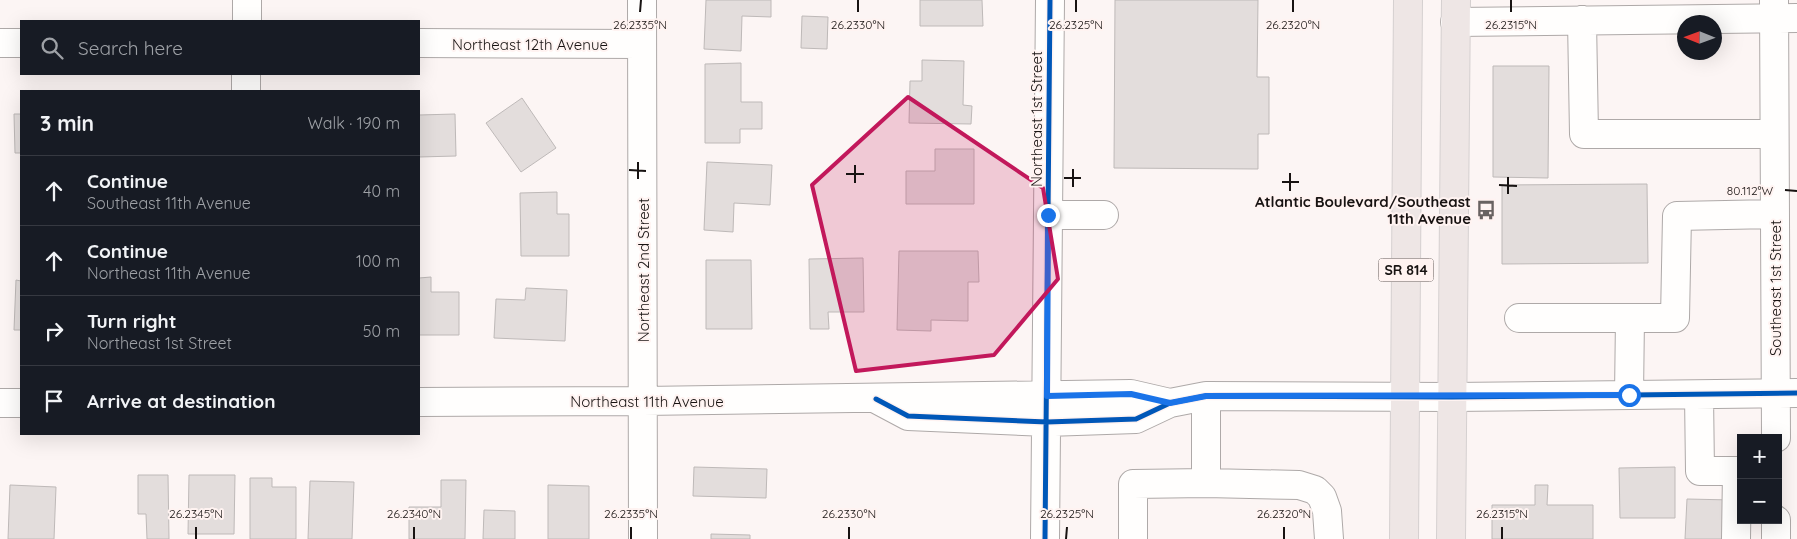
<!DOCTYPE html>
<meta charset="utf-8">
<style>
body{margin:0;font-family:Quicksand,sans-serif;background:#20242c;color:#f1f3f6}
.controls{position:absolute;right:15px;bottom:15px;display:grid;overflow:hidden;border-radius:0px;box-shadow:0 5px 20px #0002}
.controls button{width:45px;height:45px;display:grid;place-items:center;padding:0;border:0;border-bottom:1px solid #363941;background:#171b24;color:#f1f3f6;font:25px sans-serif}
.compass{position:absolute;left:1677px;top:15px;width:45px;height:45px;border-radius:50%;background:#171b24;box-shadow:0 5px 20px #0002;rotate:271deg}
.stop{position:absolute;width:15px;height:15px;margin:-11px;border:4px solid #1a73e8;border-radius:50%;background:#fff}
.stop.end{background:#1a73e8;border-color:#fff;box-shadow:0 1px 5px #0008}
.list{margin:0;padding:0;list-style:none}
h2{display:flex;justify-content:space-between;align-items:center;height:65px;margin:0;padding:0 20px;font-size:21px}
h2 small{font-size:16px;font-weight:400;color:#9ea1a6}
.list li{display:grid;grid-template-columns:32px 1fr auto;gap:15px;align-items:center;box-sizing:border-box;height:70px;padding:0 20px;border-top:1px solid #363941}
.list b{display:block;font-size:19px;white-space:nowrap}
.list p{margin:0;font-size:16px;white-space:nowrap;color:#9ea1a6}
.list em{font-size:16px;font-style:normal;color:#9ea1a6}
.icon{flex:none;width:28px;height:28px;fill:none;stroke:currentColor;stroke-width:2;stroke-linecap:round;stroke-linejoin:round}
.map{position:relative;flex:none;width:1797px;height:539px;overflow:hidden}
.search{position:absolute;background:#171b24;box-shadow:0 5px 20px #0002;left:20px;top:20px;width:400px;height:55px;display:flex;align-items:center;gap:12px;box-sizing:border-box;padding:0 18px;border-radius:0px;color:#9ea1a6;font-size:19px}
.panel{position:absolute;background:#171b24;box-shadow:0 5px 20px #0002;left:20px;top:90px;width:400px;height:345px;border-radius:0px}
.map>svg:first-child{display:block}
.building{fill:#e3dddc;stroke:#beb9b8}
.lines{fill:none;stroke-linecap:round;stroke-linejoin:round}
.minor-casing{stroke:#aea9a8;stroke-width:30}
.major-casing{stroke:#d5d0d0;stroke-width:30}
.minor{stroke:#fffefd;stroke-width:28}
.major{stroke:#eee6e5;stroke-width:28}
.cycleway-casing{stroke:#fff3f1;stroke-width:8}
.cycleway{stroke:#0057b8;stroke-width:5}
.route{stroke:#1a73e8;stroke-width:6}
.marked{fill:#c2185b;fill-opacity:0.2;stroke:#c2185b;stroke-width:4;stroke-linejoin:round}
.ticks{fill:none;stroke:#181312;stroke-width:2}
.labels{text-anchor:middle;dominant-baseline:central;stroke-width:4;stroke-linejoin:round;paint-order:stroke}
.shield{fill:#fff3f1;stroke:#5d5655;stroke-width:1}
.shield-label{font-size:14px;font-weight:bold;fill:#181312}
.street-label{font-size:15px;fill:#181312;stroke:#fff3f1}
.poi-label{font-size:15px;font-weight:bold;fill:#181312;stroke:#fff3f1;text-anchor:end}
.ticks-label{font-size:12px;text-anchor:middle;fill:#181312;stroke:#fff3f1;stroke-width:4;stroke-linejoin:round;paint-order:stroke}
</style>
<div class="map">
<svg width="1797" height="539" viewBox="0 0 1797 539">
<rect width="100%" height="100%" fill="#fcf5f4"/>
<path class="building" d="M706 0H771V17L742 16 741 51 704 49Z
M920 0H982L983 26H920Z
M1115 0H1258L1257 77H1269V134H1258V169L1114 168Z
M802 16 828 17 827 49 801 48Z
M922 60 964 61 963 105 972 106 971 124 909 123 910 81H922Z
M741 63V102H762V129H740V143H705V64Z
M1493 66H1549L1548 178 1493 177Z
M522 98 556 148 521 172 486 123Z
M14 114H21V153H15Z
M455 114 456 156 419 157V115Z
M935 149H974V204H906V171H935Z
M707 162 772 165 770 205 734 203 733 232 704 230Z
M1647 184 1648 263 1502 264V185Z
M557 192V214H569V256H521L520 193Z
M899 251H978L979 282H968V321L931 320V331L897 330Z
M863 258 864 312H828L829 329H810L809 259Z
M706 260H751L752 329H706Z
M431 277V292H459V335H419V278Z
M16 280 21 281V330H14Z
M526 288 567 290 565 341 494 338 496 299 525 300Z
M694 467 767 469 766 498 693 496Z
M1675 467V518H1620L1619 468Z
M138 475H168L169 539H147L146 514H138Z
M189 475H235L234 534H188Z
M250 478H272V487H296V539H250Z
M441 480H466L465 539H409V507H441Z
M310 481 354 482 352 539H308Z
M10 485 56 487 54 539H8Z
M548 485 589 486V539H548Z
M1535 485H1548L1547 505H1593V539H1492V505H1535Z
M1687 499 1732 500 1730 539H1685Z
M484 510 515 511V539H483Z
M711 534 750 535V539H711Z"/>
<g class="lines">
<defs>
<path id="minor" d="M642 0 643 539
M1774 0 1776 438
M1582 20 1584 134H1774
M247 21V0
M1455 22 1797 18
M0 43H21
M419 43 642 44
M246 91V74
M1048 215H1104
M1519 318H1630
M1629 395 1630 318H1675L1677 216 1774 214
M1699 395 1700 471H1741
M1206 396V483
M876 399 908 416 1047 422 1136 419 1170 403 1206 396 1452 397 1797 393
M419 402 644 401 1131 394 1170 403
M0 403H21
M1776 520V539
M1045 539 1050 0
M1133 539V484L1206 483 1299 485 1315 490 1322 497 1327 511 1329 539
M1736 539 1737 471"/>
<path id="major" d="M1404 539 1408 0
M1451 539 1456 0"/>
</defs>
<use href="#minor" class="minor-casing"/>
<use href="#major" class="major-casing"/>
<use href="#minor" class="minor"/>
<use href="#major" class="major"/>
<defs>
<path id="cycleway" d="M876 399 908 416 1047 422 1136 419 1170 403 1206 396 1452 397 1797 393
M1045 539 1050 0"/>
</defs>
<use href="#cycleway" class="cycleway-casing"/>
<use href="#cycleway" class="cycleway"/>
</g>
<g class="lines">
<path class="route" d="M1048 215 1047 396 1131 394 1170 403 1206 396 1629 395"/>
</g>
<path class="marked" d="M908 97 1043 188 1058 279 994 355 856 371 812 185Z"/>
<path class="ticks" d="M640 12 641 0M858 12V0M1076 12V0M1293 12V0M1511 12V0M629 170 646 171M846 174H864M1064 178H1081M638 179V162M1282 182H1299M855 183V165M1499 185 1517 186M1073 187V169M1785 190 1797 191M1290 191V173M1508 194V177M196 539V527M414 539V527M631 539V527M849 539V527M1066 539 1067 527M1284 539V527M1502 539V527"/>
<defs>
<symbol id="bus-bare" viewBox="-9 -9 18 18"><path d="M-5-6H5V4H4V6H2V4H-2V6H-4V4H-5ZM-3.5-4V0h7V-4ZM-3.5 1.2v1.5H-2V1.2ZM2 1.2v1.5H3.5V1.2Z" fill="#686261" stroke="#fff3f1" stroke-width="2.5" paint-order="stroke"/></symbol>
</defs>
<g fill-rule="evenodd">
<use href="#bus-bare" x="1472" y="196" width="28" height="28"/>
</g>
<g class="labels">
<rect class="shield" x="1378.5" y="258.5" width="55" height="23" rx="4"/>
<g class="shield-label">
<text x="1406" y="270">SR 814</text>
</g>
<g class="street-label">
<text x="530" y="44">Northeast 12th Avenue</text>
<text transform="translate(1036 119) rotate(-90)">Northeast 1st Street</text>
<text transform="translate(643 270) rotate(-90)">Northeast 2nd Street</text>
<text transform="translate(1775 288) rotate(-90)">Southeast 1st Street</text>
<text x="647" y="401">Northeast 11th Avenue</text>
</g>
<g class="poi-label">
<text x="1471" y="201">Atlantic Boulevard/Southeast<tspan x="1471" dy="17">11th Avenue</tspan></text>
</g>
</g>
<g class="ticks-label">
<text x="640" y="29">26.2335°N</text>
<text x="858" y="29">26.2330°N</text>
<text x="1076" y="29">26.2325°N</text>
<text x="1293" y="29">26.2320°N</text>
<text x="1511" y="29">26.2315°N</text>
<text x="1750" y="195">80.112°W</text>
<text x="196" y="518">26.2345°N</text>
<text x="414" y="518">26.2340°N</text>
<text x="631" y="518">26.2335°N</text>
<text x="849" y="518">26.2330°N</text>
<text x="1067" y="518">26.2325°N</text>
<text x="1284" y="518">26.2320°N</text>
<text x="1502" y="518">26.2315°N</text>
</g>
</svg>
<div class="controls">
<button>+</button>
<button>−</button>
</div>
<svg class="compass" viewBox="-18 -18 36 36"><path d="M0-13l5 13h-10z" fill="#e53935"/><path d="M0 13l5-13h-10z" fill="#9ea1a6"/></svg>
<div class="stop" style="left:1629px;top:395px"></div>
<div class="stop end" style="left:1048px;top:215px"></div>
<div class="search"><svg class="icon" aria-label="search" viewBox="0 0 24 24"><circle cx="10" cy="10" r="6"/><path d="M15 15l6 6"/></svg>Search here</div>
<section class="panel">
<h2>3 min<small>Walk · 190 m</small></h2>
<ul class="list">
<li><svg class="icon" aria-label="ahead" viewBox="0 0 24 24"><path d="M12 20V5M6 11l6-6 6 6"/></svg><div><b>Continue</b><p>Southeast 11th Avenue</p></div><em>40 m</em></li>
<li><svg class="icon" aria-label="ahead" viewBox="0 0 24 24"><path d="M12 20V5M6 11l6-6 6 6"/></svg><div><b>Continue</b><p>Northeast 11th Avenue</p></div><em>100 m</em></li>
<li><svg class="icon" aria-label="right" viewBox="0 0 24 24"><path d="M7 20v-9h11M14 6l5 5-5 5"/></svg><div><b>Turn right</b><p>Northeast 1st Street</p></div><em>50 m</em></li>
<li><svg class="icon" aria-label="arrive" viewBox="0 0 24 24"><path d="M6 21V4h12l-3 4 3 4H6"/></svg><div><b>Arrive at destination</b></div></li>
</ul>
</section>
</div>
